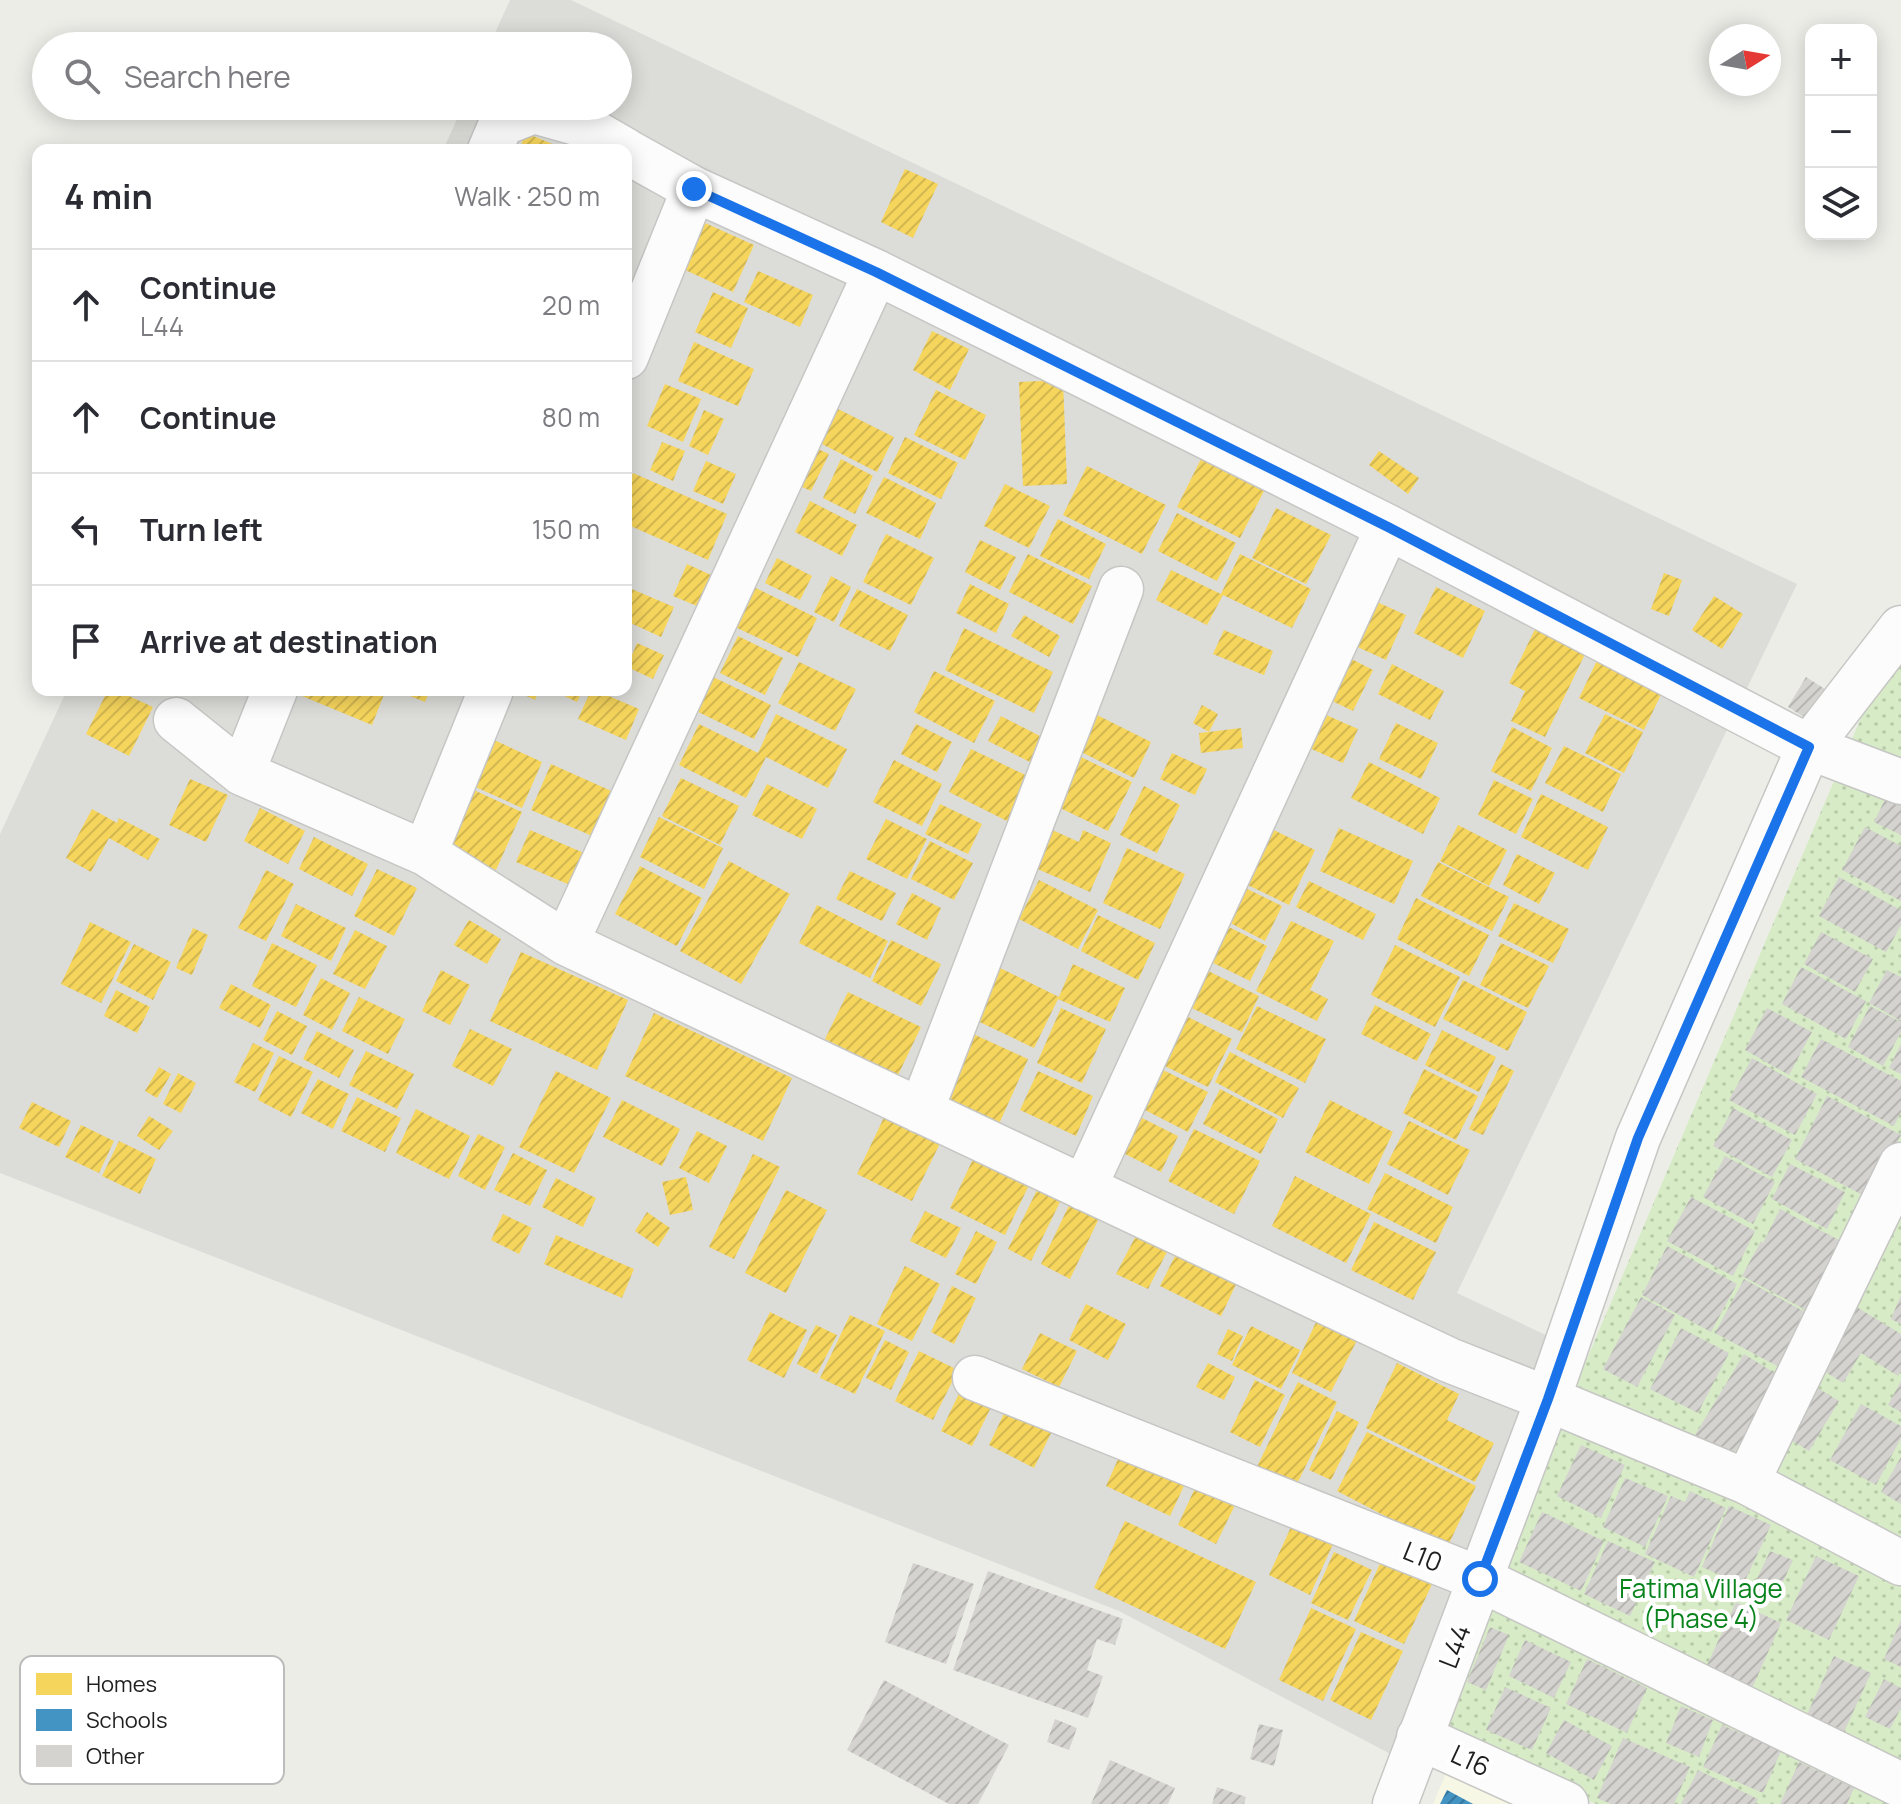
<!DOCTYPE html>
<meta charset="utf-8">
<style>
body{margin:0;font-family:Manrope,sans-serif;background:#f2f2f3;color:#2b2b33}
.controls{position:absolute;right:24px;top:24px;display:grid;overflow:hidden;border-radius:16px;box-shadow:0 4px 20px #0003}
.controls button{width:72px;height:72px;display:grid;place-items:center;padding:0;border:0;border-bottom:2px solid #e1e1e2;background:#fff;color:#2b2b33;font:40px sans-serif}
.compass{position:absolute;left:1709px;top:24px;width:72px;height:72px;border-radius:50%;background:#fff;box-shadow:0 4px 20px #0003;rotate:79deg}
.stop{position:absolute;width:24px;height:24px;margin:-18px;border:6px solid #1a73e8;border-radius:50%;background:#fff}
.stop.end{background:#1a73e8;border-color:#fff;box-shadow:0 2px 8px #0008}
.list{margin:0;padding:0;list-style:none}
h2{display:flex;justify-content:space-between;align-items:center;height:104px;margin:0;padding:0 32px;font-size:34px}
h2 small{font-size:26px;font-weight:400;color:#7c7c81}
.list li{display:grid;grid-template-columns:52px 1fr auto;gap:24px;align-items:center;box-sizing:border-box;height:112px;padding:0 32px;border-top:2px solid #e1e1e2}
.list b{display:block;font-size:30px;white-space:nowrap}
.list p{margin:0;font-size:26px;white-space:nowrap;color:#7c7c81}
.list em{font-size:26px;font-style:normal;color:#7c7c81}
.icon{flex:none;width:44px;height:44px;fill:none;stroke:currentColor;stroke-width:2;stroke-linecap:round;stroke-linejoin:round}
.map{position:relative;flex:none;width:1901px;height:1804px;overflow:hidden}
.search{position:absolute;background:#fff;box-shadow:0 4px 20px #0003;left:32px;top:32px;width:600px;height:88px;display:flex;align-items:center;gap:20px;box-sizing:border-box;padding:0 28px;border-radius:44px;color:#7c7c81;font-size:30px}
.panel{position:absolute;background:#fff;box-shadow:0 4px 20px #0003;left:32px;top:144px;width:600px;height:552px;border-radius:16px}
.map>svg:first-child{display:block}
.residential{fill:#dcdcd9}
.education{fill:#f6f7e4}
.garden{fill:url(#garden-dots)}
.homes{fill:url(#homes-hatch)}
.schools{fill:url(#schools-hatch)}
.building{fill:url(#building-hatch)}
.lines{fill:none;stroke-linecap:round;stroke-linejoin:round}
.minor-casing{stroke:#c6c6c4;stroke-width:47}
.minor{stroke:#fcfcfc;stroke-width:44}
.route{stroke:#1a73e8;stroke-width:10}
.labels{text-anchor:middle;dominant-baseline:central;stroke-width:8;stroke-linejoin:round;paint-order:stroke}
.street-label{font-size:26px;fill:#1f1f1f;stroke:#fff}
.park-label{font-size:26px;fill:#08831c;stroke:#fff}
.key{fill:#fff;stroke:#bcbcbc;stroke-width:2}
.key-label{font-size:22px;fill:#1f1f1f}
</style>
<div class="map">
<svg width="1901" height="1804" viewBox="0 0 1901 1804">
<defs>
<pattern id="garden-dots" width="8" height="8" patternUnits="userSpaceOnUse" patternTransform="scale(2)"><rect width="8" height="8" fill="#d7ecc6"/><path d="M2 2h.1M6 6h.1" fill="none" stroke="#b8caaa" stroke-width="1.8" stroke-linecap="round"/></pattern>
<pattern id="homes-hatch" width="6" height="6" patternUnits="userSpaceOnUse" patternTransform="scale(2)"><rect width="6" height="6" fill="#f6d55c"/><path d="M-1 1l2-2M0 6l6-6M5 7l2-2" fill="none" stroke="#d2b650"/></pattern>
<pattern id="schools-hatch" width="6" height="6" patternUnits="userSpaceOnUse" patternTransform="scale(2)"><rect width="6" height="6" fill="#4393c3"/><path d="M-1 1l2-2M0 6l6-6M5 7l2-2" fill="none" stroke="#37779e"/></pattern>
<pattern id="building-hatch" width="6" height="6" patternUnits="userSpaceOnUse" patternTransform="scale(2)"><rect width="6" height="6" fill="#d4d3cf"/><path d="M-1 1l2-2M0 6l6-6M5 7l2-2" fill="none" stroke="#b6b5b1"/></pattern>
</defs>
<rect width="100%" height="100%" fill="#edede8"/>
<path class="residential" d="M510 0H571L1797 584 1457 1293 1548 1336 1398 1758 1119 1611 0 1173V834L67 690H626V150H443L463 106H618V46H489Z"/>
<path class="education" d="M1456 1750 1568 1804H1433Z"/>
<path class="garden" d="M1899 629 1901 631V1804H1596L1429 1728Z"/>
<path class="homes" d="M526 133 567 150H519Z
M905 169 938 184 913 238 881 222Z
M703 222 754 245 733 292 683 269Z
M758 271 813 295 800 327 744 302Z
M713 292 748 308 731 348 695 332Z
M932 331 969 349 950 390 913 370Z
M694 342 754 369 738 406 678 381Z
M1063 380 1067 484 1023 486 1019 382Z
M665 384 701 399 683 442 647 426Z
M936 390 986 415 965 460 914 435Z
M834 407 894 437 877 472 818 442Z
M704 410 724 419 708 455 689 446Z
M905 437 958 463 941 499 888 473Z
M662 442 685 451 673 481 650 470Z
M803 442 829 454 811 491 785 479Z
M1379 451 1419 478 1408 494 1369 465Z
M1202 457 1265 489 1240 538 1177 507Z
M841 459 873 476 855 514 823 498Z
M706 461 736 474 723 504 693 491Z
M1087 466 1166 505 1142 554 1063 515Z
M633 473 727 514 708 560 626 524V489Z
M884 477 936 503 920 539 866 513Z
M1005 484 1050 506 1029 548 984 526Z
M810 501 857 525 842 556 795 532Z
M1276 508 1331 535 1306 584 1252 558Z
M1177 513 1236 543 1217 581 1158 551Z
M1058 519 1106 544 1089 579 1040 556Z
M886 534 934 558 911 605 863 582Z
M980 540 1016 557 1000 590 965 572Z
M1028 554 1092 586 1073 624 1009 592Z
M1240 554 1311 589 1292 628 1223 595 1207 625 1156 600 1171 570 1221 594Z
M777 558 812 576 800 600 765 583Z
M687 564 711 575 697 606 673 596Z
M1664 573 1682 580 1669 616 1651 609Z
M831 576 851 587 834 622 814 612Z
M970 584 1009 604 996 633 956 613Z
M752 586 817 618 798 657 733 626Z
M627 587 674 607 661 637 626 621Z
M1436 587 1485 611 1463 658 1414 633Z
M857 589 908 615 890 651 839 626Z
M1348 589 1406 615 1386 660 1329 634Z
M1714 596 1743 614 1722 649 1692 630Z
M1024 615 1060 636 1049 657 1011 636Z
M1536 627 1586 652 1545 737 1511 721 1525 691 1509 683Z
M964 628 1053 672 1034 713 945 670Z
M1224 630 1273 651 1264 675 1213 654Z
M738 636 783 658 765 695 720 673Z
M637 643 664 655 653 679 627 667Z
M1326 646 1373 670 1353 711 1305 688Z
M1601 652 1666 684 1644 730 1579 698Z
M799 662 856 689 835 731 778 703Z
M1392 664 1444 691 1430 720 1378 694Z
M934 671 995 701 974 743 914 712Z
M707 674 771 705 754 739 690 708Z
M108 690H116L153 707 129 756 86 734Z
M304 690H379L385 692 372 725 302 696Z
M395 690H430L425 702Z
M514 690H539L535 700Z
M552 690H583L577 702Z
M591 690H595L639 709 626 740 578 719Z
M1301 704 1358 729 1343 763 1287 738Z
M1202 705 1218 714 1209 732 1241 728 1243 748 1201 753 1199 733 1209 732 1193 723Z
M776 714 847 749 828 788 766 757 746 798 679 765 699 724 758 753Z
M1095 714 1151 742 1134 778 1077 750Z
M1605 714 1643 732 1624 773 1585 753Z
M1001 716 1042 737 1030 762 988 741Z
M1396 723 1438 743 1421 779 1379 759Z
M916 724 952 742 937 772 901 754Z
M1512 727 1552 748 1531 791 1491 771Z
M483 735 542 762 522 808 462 781Z
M1564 746 1621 774 1603 812 1545 783Z
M971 749 1036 780 1015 825 949 792Z
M1172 753 1207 769 1195 795 1160 779Z
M1077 755 1132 782 1108 831 1054 805Z
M894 760 942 784 922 826 873 802Z
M1369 762 1440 798 1423 834 1351 798Z
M551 764 616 793 597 838 531 810Z
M681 778 739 806 720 845 662 816Z
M190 779 228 795 206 842 169 825Z
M1494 780 1533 799 1516 834 1478 815Z
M767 784 817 809 802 839 752 815Z
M1144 786 1180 805 1157 853 1120 835Z
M467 787 522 812 496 870 441 844Z
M1541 794 1608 827 1588 870 1521 837Z
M940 804 982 824 968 854 925 834Z
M260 808 305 831 288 864 244 841Z
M92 809 117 823 119 818 160 839 148 860 109 838 91 872 66 858Z
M659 817 723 848 704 889 640 857Z
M886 819 927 839 907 879 866 859Z
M1255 821 1315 850 1289 905 1229 876Z
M1458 825 1507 850 1489 886 1440 861Z
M1339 828 1413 861 1394 904 1320 871Z
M1050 829 1079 842 1083 830 1111 843 1090 892 1033 867Z
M530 830 584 853 570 885 516 862Z
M314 837 368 864 352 896 299 869Z
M930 841 973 863 954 900 911 879Z
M1127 848 1185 874 1160 929 1103 903Z
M1517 854 1555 873 1539 904 1503 885Z
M729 861 790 894 741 984 680 951Z
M1438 862 1509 897 1492 931 1421 896Z
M640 866 702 898 677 946 615 914Z
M377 869 417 888 394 936 354 916Z
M266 870 294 884 266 941 238 928Z
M850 871 896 893 882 921 836 899Z
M1225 878 1282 906 1265 941 1209 912Z
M1039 880 1098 910 1078 949 1019 919Z
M1309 881 1376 914 1363 940 1296 907Z
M912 893 941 908 927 940 896 924Z
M1416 898 1489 935 1469 976 1397 939Z
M1514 903 1569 929 1553 963 1498 936Z
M296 904 346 928 331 961 281 936Z
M817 905 888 941 870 978 799 943Z
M1098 915 1155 943 1138 980 1081 951Z
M469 920 501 939 487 964 454 945Z
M1217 921 1267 946 1250 981 1199 956Z
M1291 921 1334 941 1310 990 1328 999 1317 1021 1256 991Z
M90 922 131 942 101 1003 61 984Z
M193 928 208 935 192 975 176 968Z
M355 930 387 946 365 989 333 974Z
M891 940 941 964 921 1006 872 981Z
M272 943 317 965 296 1007 252 986Z
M1501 943 1549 966 1528 1008 1480 985Z
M134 944 171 962 153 1000 116 981Z
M1395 945 1460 977 1435 1027 1371 995Z
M521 952 628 1000 597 1070 490 1021Z
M1192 963 1259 996 1242 1032 1175 1000Z
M992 964 1059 997 1034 1048 967 1016Z
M1073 964 1125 988 1110 1022 1058 999Z
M441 970 470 985 450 1025 422 1011Z
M321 978 350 993 332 1030 303 1015Z
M1463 980 1527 1012 1508 1051 1443 1019Z
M231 984 271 1005 260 1028 219 1008Z
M116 990 150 1007 137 1033 104 1016Z
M848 992 921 1027 898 1075 825 1039Z
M359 997 405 1019 388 1054 342 1031Z
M1375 1005 1431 1034 1417 1061 1361 1034Z
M1257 1006 1326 1039 1305 1083 1236 1049Z
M1061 1008 1106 1029 1082 1083 1037 1063Z
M1170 1008 1232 1039 1208 1087 1146 1057Z
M277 1011 307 1026 292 1055 263 1040Z
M654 1013 792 1078 763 1141 625 1076Z
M470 1029 512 1049 493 1086 452 1066Z
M1442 1030 1496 1057 1479 1092 1425 1065Z
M317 1031 354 1050 339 1078 303 1059Z
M971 1033 1028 1059 999 1124 942 1099Z
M253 1043 274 1053 255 1092 234 1082Z
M366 1051 414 1074 397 1109 349 1085Z
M1230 1052 1299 1088 1283 1118 1215 1082Z
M279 1056 313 1072 291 1117 258 1100Z
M1501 1064 1514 1071 1483 1135 1469 1129Z
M159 1067 171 1074 157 1098 145 1091Z
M1424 1069 1478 1096 1456 1140 1403 1113Z
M1163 1070 1208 1092 1188 1132 1143 1109Z
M556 1071 611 1098 574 1173 519 1147Z
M1038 1071 1093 1096 1076 1136 1020 1110Z
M178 1073 196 1083 181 1113 163 1104Z
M318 1079 349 1094 333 1129 301 1113Z
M1220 1089 1278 1119 1261 1154 1203 1124Z
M357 1097 401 1118 385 1152 341 1131Z
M622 1100 680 1129 662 1166 603 1137Z
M1330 1100 1393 1132 1369 1184 1305 1152Z
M32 1102 71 1121 59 1147 19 1128Z
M416 1109 470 1136 449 1179 396 1153Z
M888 1109 944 1135 912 1201 857 1174Z
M1130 1112 1178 1136 1161 1172 1113 1148Z
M149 1116 173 1131 159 1150 137 1136Z
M1409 1121 1470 1150 1448 1195 1387 1164Z
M81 1125 114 1141 99 1173 65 1157Z
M1194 1129 1260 1161 1234 1214 1168 1181Z
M697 1131 727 1146 709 1183 679 1168Z
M478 1134 505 1147 485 1190 458 1176Z
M119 1141 156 1159 140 1194 102 1176Z
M513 1153 547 1170 530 1206 494 1190Z
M753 1154 780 1167 734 1259 709 1247Z
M975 1155 1030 1183 1005 1235 950 1208Z
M1385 1173 1453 1207 1436 1243 1367 1209Z
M1295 1176 1371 1214 1346 1263 1272 1226Z
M686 1177 693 1210 670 1215 662 1182Z
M556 1178 596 1198 583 1227 542 1207Z
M1039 1186 1062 1198 1031 1261 1008 1249Z
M786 1190 827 1210 786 1293 745 1273Z
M1073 1197 1102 1212 1070 1279 1041 1264Z
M925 1211 961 1228 946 1258 910 1241Z
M647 1212 670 1228 658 1247 635 1231Z
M503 1214 532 1228 519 1254 491 1240Z
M1374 1222 1436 1252 1413 1300 1351 1270Z
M1140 1228 1171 1244 1148 1289 1116 1274Z
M976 1231 997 1242 976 1284 955 1274Z
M556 1235 634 1269 622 1298 544 1264Z
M1179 1248 1239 1278 1221 1316 1160 1286Z
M905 1266 940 1284 912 1341 877 1324Z
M952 1286 976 1298 954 1344 931 1332Z
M1086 1304 1126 1324 1108 1360 1069 1340Z
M770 1312 807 1330 784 1378 747 1360Z
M850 1315 885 1331 855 1394 820 1378Z
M1318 1318 1358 1338 1331 1392 1292 1373Z
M816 1325 837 1335 817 1374 797 1364Z
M1251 1326 1300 1350 1281 1389 1232 1365Z
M1228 1329 1243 1336 1232 1361 1217 1354Z
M1040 1333 1077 1351 1059 1387 1022 1369Z
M885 1340 909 1352 891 1390 866 1378Z
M919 1351 958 1370 933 1420 895 1401Z
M1208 1363 1235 1377 1224 1400 1196 1387Z
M1397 1363 1459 1394 1447 1420 1494 1443 1475 1482 1366 1428Z
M966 1379 997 1395 972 1446 941 1431Z
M1255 1380 1285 1395 1260 1447 1230 1432Z
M1298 1382 1337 1402 1293 1492 1254 1473Z
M1009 1403 1055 1425 1034 1468 989 1445Z
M1337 1411 1359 1422 1331 1480 1309 1470Z
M1367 1432 1476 1486 1447 1548 1337 1491Z
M1124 1446 1189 1475 1170 1516 1106 1486Z
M1197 1484 1236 1503 1216 1544 1178 1525Z
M1125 1521 1256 1582 1225 1649 1094 1588Z
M1292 1525 1333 1544 1310 1595 1269 1575Z
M1334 1552 1372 1570 1348 1620 1311 1603Z
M1382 1559 1433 1582 1404 1644 1354 1621Z
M1311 1608 1356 1629 1323 1701 1279 1680Z
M1361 1632 1403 1651 1371 1720 1330 1700Z"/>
<path class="schools" d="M1447 1790 1473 1804H1440Z"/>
<path class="building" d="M1806 677 1842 700 1824 730 1788 707Z
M1891 787 1901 792V835L1874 822Z
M1865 827 1901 846V901L1842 870Z
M1839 877 1901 910V925L1886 952 1819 916Z
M1821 932 1873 959 1855 992 1804 964Z
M1801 967 1866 1001 1846 1039 1782 1004Z
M1887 970 1901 977V1021L1869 1003Z
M1870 1006 1901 1022V1032L1883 1066 1848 1047Z
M1767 1008 1812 1032 1789 1075 1745 1050Z
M1821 1039 1901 1081V1112L1894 1126 1801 1077Z
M1901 1044V1074L1889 1068Z
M1752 1058 1817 1094 1795 1135 1729 1100Z
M1827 1096 1901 1135 1868 1198 1795 1159Z
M1733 1108 1792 1140 1772 1177 1713 1146Z
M1725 1156 1775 1182 1753 1224 1703 1197Z
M1790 1164 1845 1192 1827 1229 1772 1199Z
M1691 1197 1755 1231 1733 1276 1667 1241Z
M1780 1209 1854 1248 1815 1315 1742 1276 1761 1241 1763 1243Z
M1667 1246 1737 1284 1711 1332 1642 1295Z
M1744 1279 1820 1320 1792 1374 1715 1333Z
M1901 1295V1324L1891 1319Z
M1641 1297 1675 1315 1637 1387 1603 1369Z
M1855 1306 1901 1334V1371L1898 1376 1861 1353 1843 1383 1819 1368Z
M1681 1328 1729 1353 1698 1413 1650 1389Z
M1744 1354 1781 1377 1731 1458 1695 1435Z
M1901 1381V1412L1888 1405Z
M1811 1384 1839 1401 1809 1451 1781 1434Z
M1861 1404 1901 1426V1438L1876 1485 1830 1460Z
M1581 1445 1625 1465 1601 1518 1557 1496Z
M1901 1457V1504L1881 1492Z
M1625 1478 1668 1496 1645 1547 1603 1527Z
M1690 1491 1726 1508 1694 1577 1645 1554 1671 1496 1685 1502Z
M1729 1506 1771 1525 1743 1585 1702 1567Z
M1542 1512 1604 1541 1581 1591 1519 1562Z
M1608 1541 1655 1562 1630 1616 1584 1594Z
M1770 1551 1793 1560 1776 1597 1753 1587Z
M1816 1556 1859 1576 1829 1640 1786 1620Z
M913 1563 974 1584 946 1664 885 1642Z
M988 1571 1123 1619 1115 1645 1097 1639 1087 1670 1103 1676 1088 1718 953 1670Z
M1736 1602 1781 1623 1742 1711 1696 1689Z
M1901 1620V1667L1884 1659Z
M1490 1627 1509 1635 1486 1690 1467 1682Z
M1525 1640 1571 1662 1554 1698 1509 1676Z
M1834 1656 1871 1673 1833 1756 1796 1738Z
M1587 1659 1647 1688 1627 1733 1566 1704Z
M1884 1679 1901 1688V1708L1890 1729 1865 1717Z
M884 1680 1009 1745 978 1804H949L847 1750Z
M1505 1687 1551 1708 1532 1750 1486 1730Z
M1681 1706 1713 1720 1699 1757 1666 1743Z
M1055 1719 1077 1728 1069 1750 1047 1742Z
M1564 1720 1612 1746 1594 1780 1546 1753Z
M1259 1724 1283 1730 1274 1766 1250 1759Z
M1722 1725 1781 1751 1763 1793 1703 1767Z
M1623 1738 1690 1767 1674 1804H1611L1597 1798Z
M1110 1760 1175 1788 1168 1804H1091Z
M1799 1762 1854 1788 1847 1804H1780Z
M1698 1770 1758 1799 1755 1804H1681Z
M1217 1787 1246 1797 1244 1804H1212Z"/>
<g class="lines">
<defs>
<path id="minor" d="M490 150 501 124 534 111 580 124 625 150
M626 151 694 189 876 272 1388 527 1809 747 1901 782
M626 357 694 189
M176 720 242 773 425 853 566 943 1449 1360 1548 1399 1638 1138 1809 747 1901 628
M242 773 275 690
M425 853 491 690
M566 943 876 272
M921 1111 1121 589
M1084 1188 1388 527
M975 1378 1480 1579 1901 1785
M1747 1482 1901 1165
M1419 1737 1566 1804
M1395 1804 1548 1399 1747 1482 1901 1563"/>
</defs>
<use href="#minor" class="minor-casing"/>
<use href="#minor" class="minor"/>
</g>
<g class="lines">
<path class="route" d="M694 189 876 272 1388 527 1809 747 1638 1138 1548 1399 1480 1579"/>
</g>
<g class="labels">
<g class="street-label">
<text transform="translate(1423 1556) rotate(22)">L10</text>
<text transform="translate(1454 1646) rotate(-69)">L44</text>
<text transform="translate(1471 1760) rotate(25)">L16</text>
</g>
<g class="park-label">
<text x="1701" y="1588">Fatima Village<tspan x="1701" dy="30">(Phase 4)</tspan></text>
</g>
</g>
<rect x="20" y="1656" width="264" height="128" rx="12" class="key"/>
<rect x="36" y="1673" width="36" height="22" fill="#f6d55c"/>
<rect x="36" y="1709" width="36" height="22" fill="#4393c3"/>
<rect x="36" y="1745" width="36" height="22" fill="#d4d3cf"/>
<g class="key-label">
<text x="86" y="1692">Homes</text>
<text x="86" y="1728">Schools</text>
<text x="86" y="1764">Other</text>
</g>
</svg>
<div class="controls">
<button>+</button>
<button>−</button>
<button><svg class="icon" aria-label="layers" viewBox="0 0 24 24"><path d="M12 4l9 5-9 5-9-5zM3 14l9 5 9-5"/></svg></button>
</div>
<svg class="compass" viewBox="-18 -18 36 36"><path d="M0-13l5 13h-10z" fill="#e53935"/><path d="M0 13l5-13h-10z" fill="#7c7c81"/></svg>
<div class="stop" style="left:1480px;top:1579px"></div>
<div class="stop end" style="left:694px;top:189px"></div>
<div class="search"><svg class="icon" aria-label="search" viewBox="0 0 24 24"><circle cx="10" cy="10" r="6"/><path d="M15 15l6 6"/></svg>Search here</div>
<section class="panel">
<h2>4 min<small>Walk · 250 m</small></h2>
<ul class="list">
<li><svg class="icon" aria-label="ahead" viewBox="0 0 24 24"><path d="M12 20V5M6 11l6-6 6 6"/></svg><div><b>Continue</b><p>L44</p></div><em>20 m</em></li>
<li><svg class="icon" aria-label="ahead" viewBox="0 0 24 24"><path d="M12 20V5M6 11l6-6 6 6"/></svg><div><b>Continue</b></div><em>80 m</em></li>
<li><svg class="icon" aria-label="left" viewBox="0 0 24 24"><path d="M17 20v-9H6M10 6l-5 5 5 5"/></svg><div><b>Turn left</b></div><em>150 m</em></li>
<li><svg class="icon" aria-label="arrive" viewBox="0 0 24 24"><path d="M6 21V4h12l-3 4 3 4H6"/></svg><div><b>Arrive at destination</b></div></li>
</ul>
</section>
</div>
